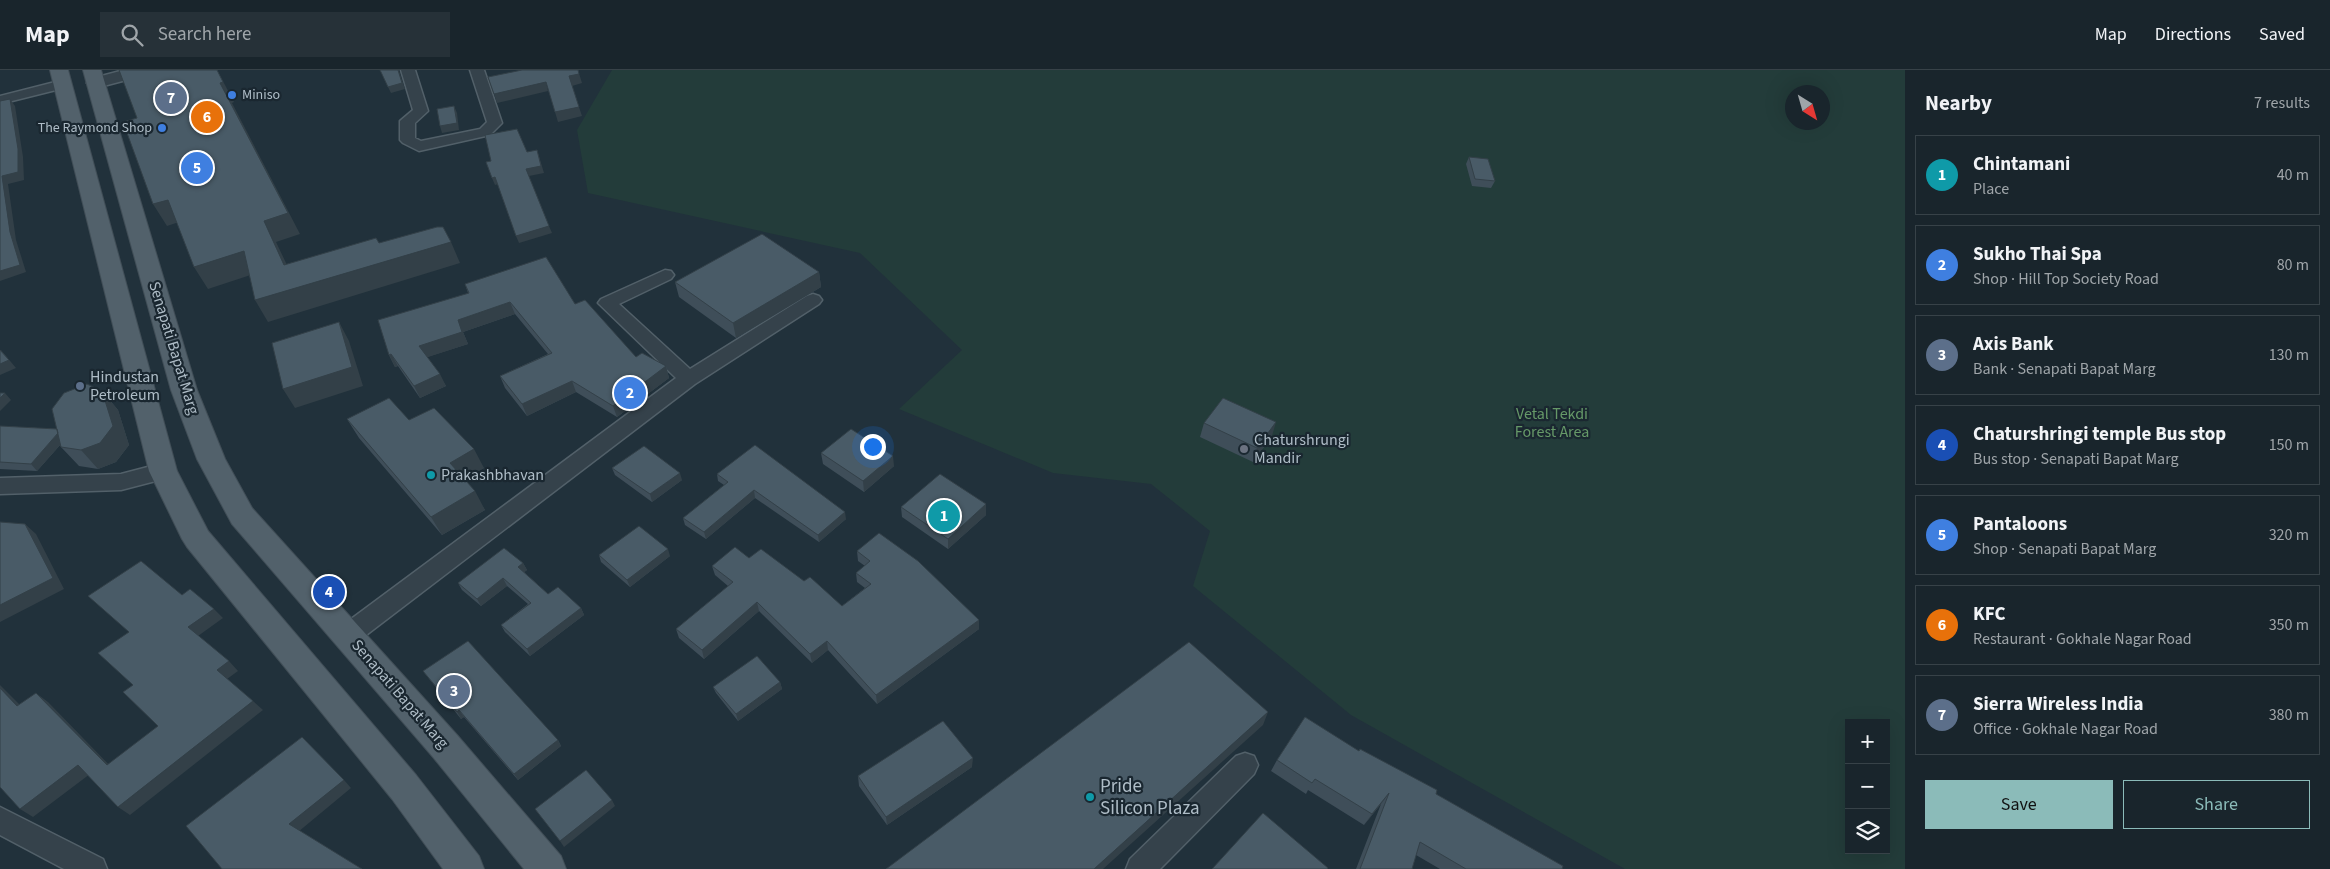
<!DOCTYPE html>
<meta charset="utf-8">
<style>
body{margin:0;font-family:"Source Sans 3",sans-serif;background:#263138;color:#f1f3f6}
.controls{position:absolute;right:15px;bottom:15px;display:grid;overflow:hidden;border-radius:0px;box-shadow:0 5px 20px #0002}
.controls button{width:45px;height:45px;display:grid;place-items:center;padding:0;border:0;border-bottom:1px solid #374248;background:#19252c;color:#f1f3f6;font:25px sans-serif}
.compass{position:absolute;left:1785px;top:15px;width:45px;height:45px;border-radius:50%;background:#19252c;box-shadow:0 5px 20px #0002;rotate:143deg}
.you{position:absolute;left:872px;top:376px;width:18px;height:18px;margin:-12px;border:4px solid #fff;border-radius:50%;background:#1a73e8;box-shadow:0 0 0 8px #1a73e833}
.badge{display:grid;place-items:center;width:32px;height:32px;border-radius:50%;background:#8bbbb9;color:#fff;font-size:16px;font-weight:700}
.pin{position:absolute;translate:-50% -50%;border:2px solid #fff;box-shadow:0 1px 5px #0006}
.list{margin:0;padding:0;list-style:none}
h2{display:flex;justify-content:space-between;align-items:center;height:65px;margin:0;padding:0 20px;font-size:21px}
h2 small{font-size:16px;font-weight:400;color:#9fa5a9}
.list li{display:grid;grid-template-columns:32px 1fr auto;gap:15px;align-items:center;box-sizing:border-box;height:80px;margin:0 10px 10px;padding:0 10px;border:1px solid #374248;border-radius:0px}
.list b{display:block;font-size:19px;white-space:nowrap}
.list p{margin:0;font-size:16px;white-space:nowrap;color:#9fa5a9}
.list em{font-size:16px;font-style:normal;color:#9fa5a9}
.actions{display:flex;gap:10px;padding:15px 20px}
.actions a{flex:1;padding:11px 0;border:1px solid #8bbbb9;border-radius:0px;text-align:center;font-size:18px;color:#8bbbb9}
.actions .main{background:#8bbbb9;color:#111}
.icon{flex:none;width:28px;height:28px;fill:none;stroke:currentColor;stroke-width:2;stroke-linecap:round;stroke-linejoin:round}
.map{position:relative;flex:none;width:1905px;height:799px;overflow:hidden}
header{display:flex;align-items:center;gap:30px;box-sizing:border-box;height:70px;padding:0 25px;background:#19252c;border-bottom:1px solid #374248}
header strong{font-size:24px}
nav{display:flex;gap:28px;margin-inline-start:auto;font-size:18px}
.search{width:350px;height:45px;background:#263138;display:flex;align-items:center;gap:12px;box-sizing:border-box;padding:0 18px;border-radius:0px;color:#9fa5a9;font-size:19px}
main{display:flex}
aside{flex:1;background:#19252c}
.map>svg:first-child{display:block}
.green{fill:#233c3a;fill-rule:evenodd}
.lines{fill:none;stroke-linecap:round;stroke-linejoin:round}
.minor-casing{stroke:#526069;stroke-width:3}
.tertiary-casing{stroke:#526069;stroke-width:3}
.primary-casing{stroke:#414e57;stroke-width:2}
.minor{fill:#35424b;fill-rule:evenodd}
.tertiary{fill:#35424b;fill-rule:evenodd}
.primary{fill:#52616b;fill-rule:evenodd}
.wall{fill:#3f4e59}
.shaded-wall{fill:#334048}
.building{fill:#495b67;stroke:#334048}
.shop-dot{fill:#3f7fe0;stroke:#1a2730;stroke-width:2}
.service-dot{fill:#5c6f8a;stroke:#1a2730;stroke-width:2}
.worship-dot{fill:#6b7280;stroke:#1a2730;stroke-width:2}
.culture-dot{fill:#0f9aa8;stroke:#1a2730;stroke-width:2}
.labels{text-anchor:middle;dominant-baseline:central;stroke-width:4.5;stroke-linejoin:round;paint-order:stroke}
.far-poi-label{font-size:14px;fill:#afbdc7;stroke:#1a2730;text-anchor:start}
.street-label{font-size:16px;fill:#afbdc7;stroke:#1a2730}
.poi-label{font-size:16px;fill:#afbdc7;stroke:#1a2730;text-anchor:start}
.park-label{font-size:16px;fill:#669968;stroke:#1a2730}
.near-poi-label{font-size:19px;fill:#afbdc7;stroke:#1a2730;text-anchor:start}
</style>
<header>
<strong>Map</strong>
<div class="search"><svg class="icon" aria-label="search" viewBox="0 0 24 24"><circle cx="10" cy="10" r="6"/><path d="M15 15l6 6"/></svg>Search here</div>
<nav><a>Map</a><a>Directions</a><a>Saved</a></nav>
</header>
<main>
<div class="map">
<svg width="1905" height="799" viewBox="0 0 1905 799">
<rect width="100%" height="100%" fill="#21313b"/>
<path class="green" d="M612 0H1905V799H1625L1351 645 1193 516 1210 461 1151 414 1053 403 899 339 962 280 860 183 588 123 577 60ZM1792 22H1822V52H1792ZM1849 653H1886V780H1849Z"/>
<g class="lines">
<defs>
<path id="minor" d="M401 0H415L428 41 415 53V68L421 71 480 59 487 52 470 0H484L502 53 490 65 419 81 403 73 400 70V51L413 40Z
M63 10 70 14 68 17 0 34V26Z
M665 200 671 201 674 205 671 209 619 234 690 299 807 226 813 224 819 226 822 230 819 234 695 314 357 572 348 575 339 572 336 565 339 558 676 308 598 233 601 229Z
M163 393 171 395 174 401 171 407 121 420 0 424V408L121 404Z
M1245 683 1254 686 1258 695 1254 704 1160 799H1126L1130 789 1236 686Z
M0 737 103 789 107 799H64L0 765Z"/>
<path id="tertiary" d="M124 0H152L149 4 96 18 90 17 87 13 90 9Z"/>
<path id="primary" d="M50 0H68L177 401 208 461 416 705 479 786 484 799H443L392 729 187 477 182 469 149 401Z
M83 0H101L197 320 225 389 252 438 457 665 561 786 566 799H524L433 687 232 454 197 389 171 320Z"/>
</defs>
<use href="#minor" class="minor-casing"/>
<use href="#tertiary" class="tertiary-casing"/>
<use href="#primary" class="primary-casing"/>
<use href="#minor" class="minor"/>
<use href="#tertiary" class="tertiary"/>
<use href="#primary" class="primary"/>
</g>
<path class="wall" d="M1469 87 1495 111 1491 118 1472 116 1466 94Z
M819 202 821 217 736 268 679 227 675 212Z
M465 214 575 234 636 287 666 296 669 308 617 347 576 322 527 346 505 318 500 306 548 284 515 244 463 262 468 274 427 287 446 316 420 328 398 296 395 297 389 285 468 223Z
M102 321 118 340 129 375 116 392 98 399 79 396 61 377V374L37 401 0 399V356L57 359Z
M347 349 409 350 484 398 464 409 485 440 442 465 359 368Z
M1204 353 1272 366 1253 392 1200 367Z
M821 383 894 396 864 422 823 394Z
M612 398 682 410 652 432 615 405Z
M717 404 846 449 819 472 755 428 706 469 685 455 683 448 724 415 718 411Z
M986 434V445L948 479 902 447 901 437Z
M857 481 979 550V559L877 634 828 580 812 593 759 541 704 589 679 568 676 559 728 516 715 505 712 496 749 488 804 511 842 536 865 518 857 512 856 503 865 496 858 491Z
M599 485 670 486 630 517 601 492Z
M523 493 527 500 524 502 548 524 581 538 584 545 530 586 505 562 501 555 528 534 507 516 481 536 462 520 458 513Z
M423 601 558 670 561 676 518 710 464 647 461 649Z
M780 612 782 619 738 651 716 623 713 617Z
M1358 681 1436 724 1562 799H1440L1416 785 1412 799H1356L1381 734 1364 755 1308 720 1306 724 1271 701 1277 690Z
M972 697 887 755 859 716 858 706Z"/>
<path class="shaded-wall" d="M217 0 234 32 232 33 300 164 276 172 297 216 284 195 264 151 220 13Z
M398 0H400L399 1 405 19 391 23 388 17Z
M578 0 582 13 572 16 569 6Z
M546 12 548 21 497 33 494 24Z
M10 29 15 36 23 87 24 110 8 114 16 170 26 202 0 211V201L10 162 2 106Z
M454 36 457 43 459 60 442 63 440 56Z
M579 37 582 46 558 52 555 42Z
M537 80 544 103 529 106 526 99Z
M495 107 498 114 495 115 492 108Z
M168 130 182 151 167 156 153 134Z
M549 156 552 163 519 173 516 166Z
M451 172 460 193 268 252 255 230Z
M244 181 257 203 208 219 194 197Z
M819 202 821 217 736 268 733 253Z
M510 232 515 244 463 262 468 274 425 288 419 276 458 250Z
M339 252 349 271 363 316 295 338 283 319Z
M1 280 16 298 0 305V294Z
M391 284 398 296 395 297 389 285Z
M666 296 669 308 617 347 613 336Z
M440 304 446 316 420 328 414 316Z
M572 311 576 322 527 346 522 334Z
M102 321 118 340 129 375 116 392 98 399 81 380Z
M5 323 11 330 0 341V328Z
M1276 352 1272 366 1253 392 1257 378Z
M61 360 68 366 37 401 31 394Z
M474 379 484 398 460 412 450 393Z
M893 386 894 396 864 422 863 411Z
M680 403 682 410 652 432 650 424Z
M754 420 755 428 706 469 704 462Z
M475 421 485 440 442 465 431 447Z
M986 434V445L948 479V469Z
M845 442 846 449 819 472 818 465Z
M25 454 36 464 64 519 0 552V535Z
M668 479 670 486 630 517 627 510Z
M523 493 527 500 522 504 518 497Z
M503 508 507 516 481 536 477 529Z
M757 532 759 541 704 589 702 580Z
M581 538 584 545 530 586 527 579Z
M214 539 223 548 198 566 188 557Z
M979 550V559L877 634 876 625Z
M827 571 828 580 812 593 810 584Z
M229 591 238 601 227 609 217 600Z
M780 612 782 619 738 651 736 644Z
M0 615 30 645 17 636 0 618Z
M36 623 48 632 118 704 107 695Z
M253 631 263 640 130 745 118 737Z
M459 640 464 647 461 649 457 642Z
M1268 642 1263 655 1103 799H1094Z
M558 670 561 676 518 710 514 704Z
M973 688 972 697 887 755 886 747Z
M78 695 90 704 33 747 20 739Z
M344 710 351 718 298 762 289 754Z
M1389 723 1381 734 1364 755 1372 744Z
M612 730 615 736 564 777 560 771Z"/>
<path class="building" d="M119 0H217L223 12 220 13 288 143 264 151 284 195 376 168 379 173 437 157H443L451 172 255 230 244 181 194 197 168 130 153 134 123 52 137 48Z
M380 0H398L402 13 388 17Z
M522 0H578L579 4 569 6 579 37 555 42 546 12 494 24 488 7Z
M10 29 18 79V102L2 106 10 162 20 195 0 201V31Z
M454 36 457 53 440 56 437 39Z
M517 59 527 82 537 80 541 96 526 99 549 156 516 166 495 107 492 108 486 92 491 91 485 65Z
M1469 87 1488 89 1495 111 1475 109Z
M762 164 819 202 733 253 675 212Z
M546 187 575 234 585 230 636 287 642 283 666 296 613 336 572 311 522 334 500 306 552 283 510 232 458 250 462 262 419 276 440 304 414 316 391 284 389 285 378 250 469 223 465 214Z
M339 252 352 297 283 319 272 273Z
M0 280 9 290 0 294Z
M87 314 102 321 113 356 100 373 81 380 61 377 52 339 64 323Z
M0 323H5L0 328Z
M389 328 409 350 434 338 474 379 450 393 475 421 431 447 347 349Z
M1223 328 1276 352 1257 378 1204 353Z
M0 356 57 359 58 363 31 394 0 392Z
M851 359 893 386 863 411 821 383Z
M755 375 845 442 818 465 754 420 704 462 683 448 728 412 717 404Z
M644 376 680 403 650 424 612 398Z
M940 404 986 434 948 469 901 437Z
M0 452 25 454 53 508 0 535Z
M639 456 668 479 627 510 599 485Z
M879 463 918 491 979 550 876 625 827 571 810 584 757 532 702 580 676 559 733 512 712 496 735 477 749 488 761 479 804 511 810 507 842 536 871 514 856 503 870 491 857 481Z
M504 478 523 493 518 497 548 524 558 517 581 538 527 579 501 555 531 533 503 508 477 529 458 513Z
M141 491 182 525 190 519 214 539 188 557 229 591 217 600 253 631 118 737 78 695 20 739 0 717V618L17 636 36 623 107 695 158 656 123 622 133 615 98 583 129 562 88 526Z
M468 571 558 670 514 704 459 640 457 642 423 601Z
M1189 572 1268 642 1094 799H886Z
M757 586 780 612 736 644 713 617Z
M1305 647 1359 681 1360 679 1437 720 1436 724 1563 796 1562 799H1466L1420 772 1412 799H1360L1389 723 1372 744 1315 709 1312 713 1277 690Z
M943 651 973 688 886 747 858 706Z
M302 667 344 710 289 754 362 799H222L186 756Z
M586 700 612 730 560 771 535 739Z
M1263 743 1328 798 1327 799H1212Z"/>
<g class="shop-dot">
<circle cx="232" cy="25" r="5"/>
<circle cx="162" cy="58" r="5"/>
</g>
<circle class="service-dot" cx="80" cy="316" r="5"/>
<circle class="worship-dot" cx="1244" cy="379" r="5"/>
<g class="culture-dot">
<circle cx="431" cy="405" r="5"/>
<circle cx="1090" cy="727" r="5"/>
</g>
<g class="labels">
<g class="far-poi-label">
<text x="242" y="25">Miniso</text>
<text x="152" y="58" text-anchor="end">The Raymond Shop</text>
</g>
<g class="street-label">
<text transform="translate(174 278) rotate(73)">Senapati Bapat Marg</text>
<text transform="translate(400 624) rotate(49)">Senapati Bapat Marg</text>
</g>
<g class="poi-label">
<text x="90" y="307">Hindustan<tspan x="90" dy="18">Petroleum</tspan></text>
<text x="1254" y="370">Chaturshrungi<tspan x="1254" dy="18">Mandir</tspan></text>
<text x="441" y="405">Prakashbhavan</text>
</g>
<g class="park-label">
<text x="1552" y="344">Vetal Tekdi<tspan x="1552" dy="18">Forest Area</tspan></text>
</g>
<g class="near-poi-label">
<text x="1100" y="716">Pride<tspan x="1100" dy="22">Silicon Plaza</tspan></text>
</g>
</g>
</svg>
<div class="controls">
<button>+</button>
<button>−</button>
<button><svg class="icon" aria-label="layers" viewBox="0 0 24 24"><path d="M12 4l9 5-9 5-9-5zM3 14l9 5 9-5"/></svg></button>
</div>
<svg class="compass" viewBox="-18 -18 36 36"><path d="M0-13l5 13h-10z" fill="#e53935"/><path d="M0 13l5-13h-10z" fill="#9fa5a9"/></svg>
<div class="you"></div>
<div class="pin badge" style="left:944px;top:446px;background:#0f9aa8">1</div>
<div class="pin badge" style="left:630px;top:323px;background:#3f7fe0">2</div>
<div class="pin badge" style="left:454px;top:621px;background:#5c6f8a">3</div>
<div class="pin badge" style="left:329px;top:522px;background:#1a4fb4">4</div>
<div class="pin badge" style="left:197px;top:98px;background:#3f7fe0">5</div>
<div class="pin badge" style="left:207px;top:47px;background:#e8710a">6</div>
<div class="pin badge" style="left:171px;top:28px;background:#5c6f8a">7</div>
</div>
<aside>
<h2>Nearby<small>7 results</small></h2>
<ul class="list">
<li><span class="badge" style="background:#0f9aa8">1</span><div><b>Chintamani</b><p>Place</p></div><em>40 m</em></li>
<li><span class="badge" style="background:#3f7fe0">2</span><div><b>Sukho Thai Spa</b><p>Shop · Hill Top Society Road</p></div><em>80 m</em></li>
<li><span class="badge" style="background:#5c6f8a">3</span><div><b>Axis Bank</b><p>Bank · Senapati Bapat Marg</p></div><em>130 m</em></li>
<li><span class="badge" style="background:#1a4fb4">4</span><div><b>Chaturshringi temple Bus stop</b><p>Bus stop · Senapati Bapat Marg</p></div><em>150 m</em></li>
<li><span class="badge" style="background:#3f7fe0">5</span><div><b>Pantaloons</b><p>Shop · Senapati Bapat Marg</p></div><em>320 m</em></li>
<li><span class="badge" style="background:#e8710a">6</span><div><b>KFC</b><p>Restaurant · Gokhale Nagar Road</p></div><em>350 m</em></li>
<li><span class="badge" style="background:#5c6f8a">7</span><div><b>Sierra Wireless India</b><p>Office · Gokhale Nagar Road</p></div><em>380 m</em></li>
</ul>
<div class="actions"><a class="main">Save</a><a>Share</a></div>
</aside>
</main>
